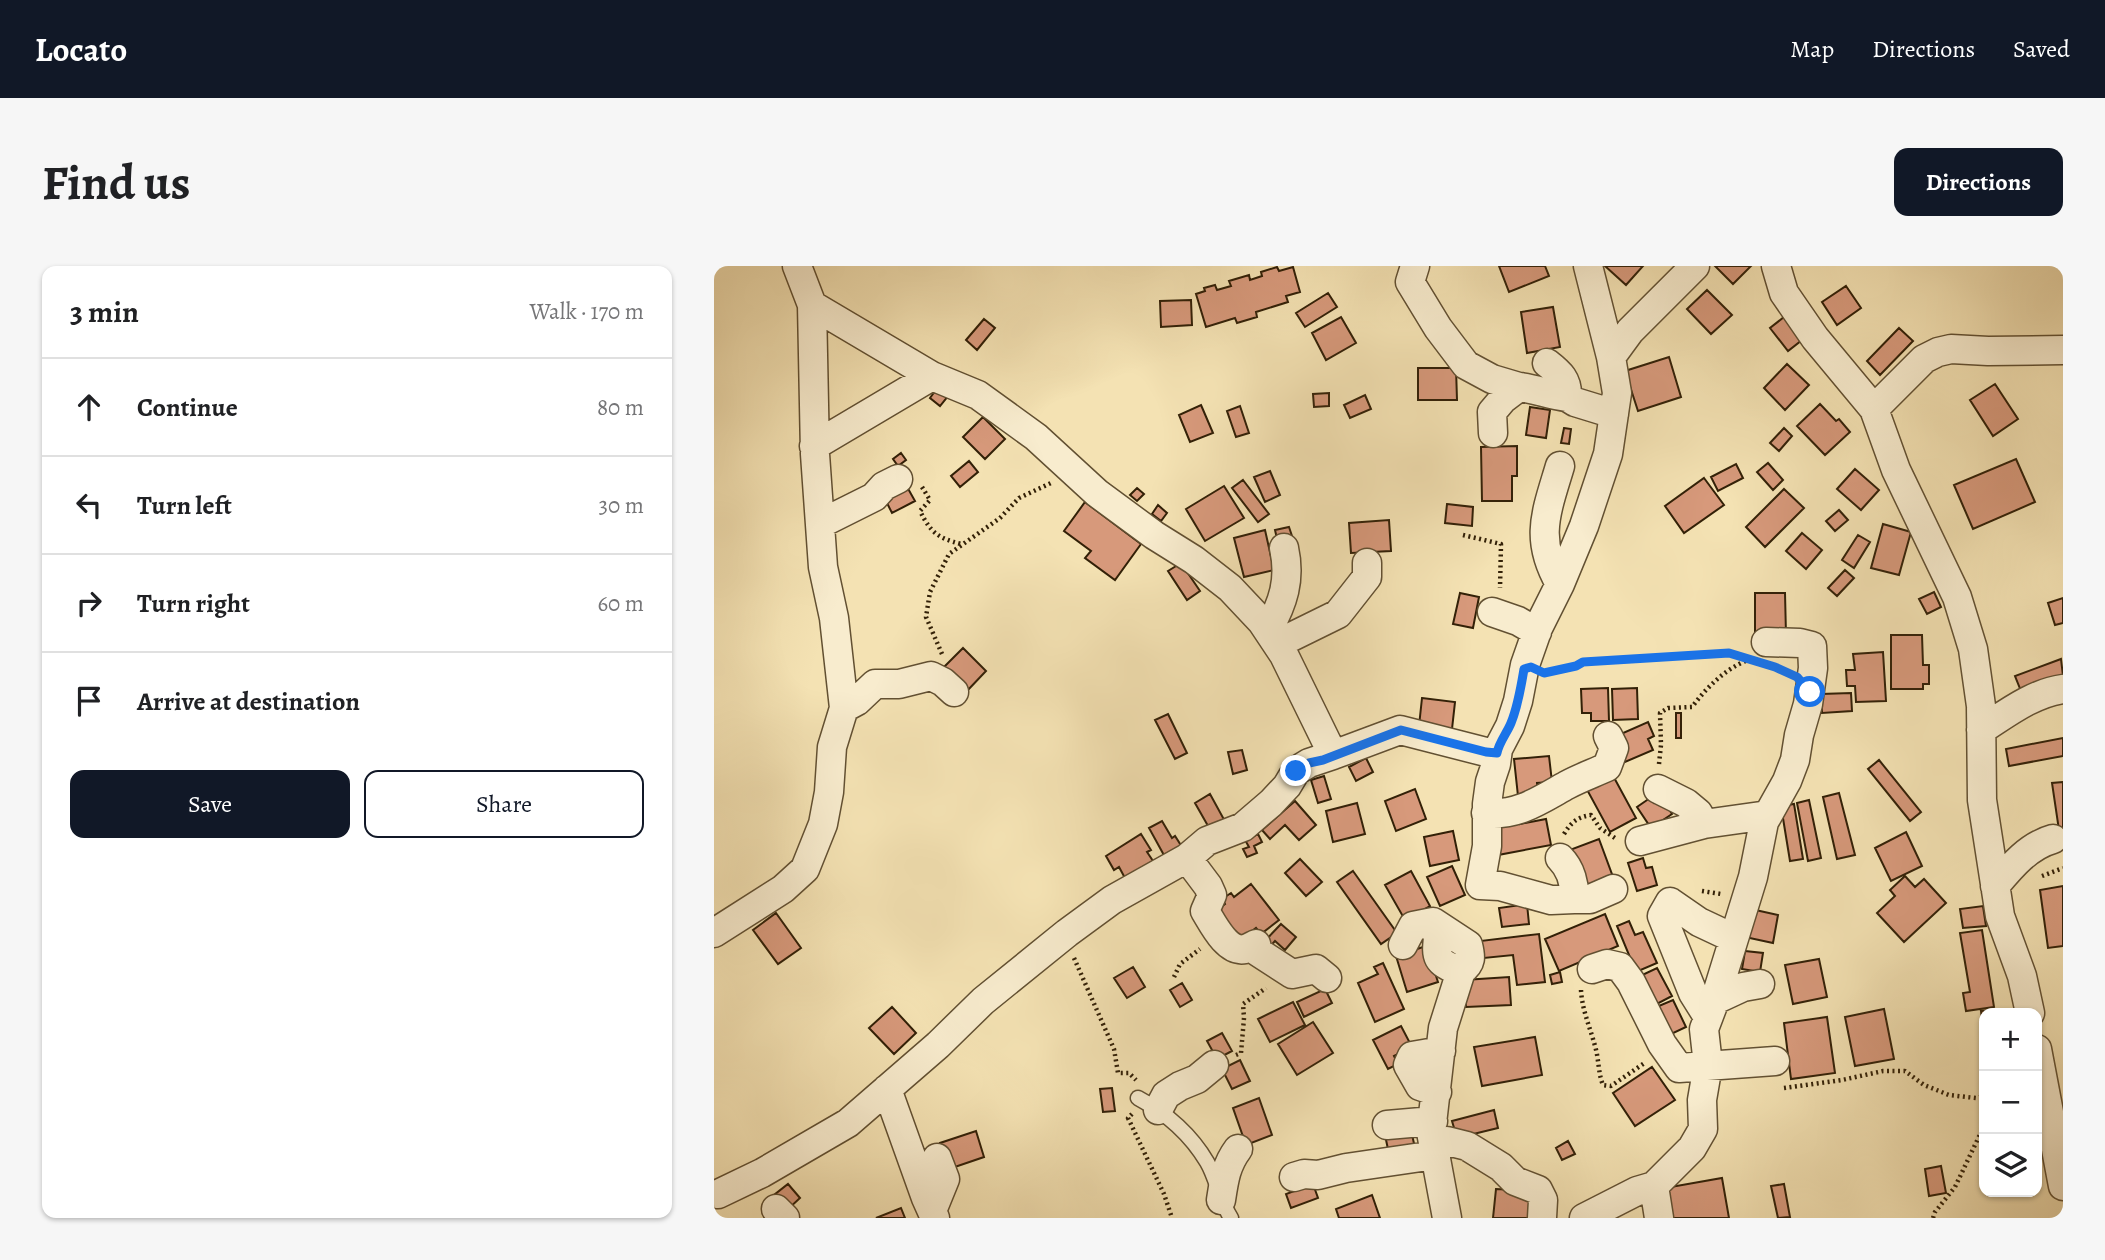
<!DOCTYPE html>
<meta charset="utf-8">
<style>
body{margin:0;font-family:Alegreya,serif;background:#f6f6f6;color:#202124}
.controls{position:absolute;right:21px;bottom:21px;display:grid;overflow:hidden;border-radius:14px;box-shadow:0 2px 5px #0004}
.controls button{width:63px;height:63px;display:grid;place-items:center;padding:0;border:0;border-bottom:2px solid #e0e0e0;background:#fff;color:#202124;font:35px sans-serif}
.stop{position:absolute;width:21px;height:21px;margin:-16px;border:5px solid #1a73e8;border-radius:50%;background:#fff}
.stop.end{background:#1a73e8;border-color:#fff;box-shadow:0 2px 7px #0008}
.list{margin:0;padding:0;list-style:none}
h2{display:flex;justify-content:space-between;align-items:center;height:91px;margin:0;padding:0 28px;font-size:30px}
h2 small{font-size:23px;font-weight:400;color:#757577}
.list li{display:grid;grid-template-columns:46px 1fr auto;gap:21px;align-items:center;box-sizing:border-box;height:98px;padding:0 28px;border-top:2px solid #e0e0e0}
.list b{display:block;font-size:26px;white-space:nowrap}
.list em{font-size:23px;font-style:normal;color:#757577}
.actions{display:flex;gap:14px;padding:21px 28px}
.actions a{flex:1;padding:16px 0;border:2px solid #111827;border-radius:14px;text-align:center;font-size:24px;color:#111827}
.actions .main{background:#111827;color:#fff}
.icon{flex:none;width:38px;height:38px;fill:none;stroke:currentColor;stroke-width:2;stroke-linecap:round;stroke-linejoin:round}
.map{position:relative;flex:none;width:1349px;height:952px;overflow:hidden;border-radius:14px}
header{display:flex;align-items:center;gap:42px;box-sizing:border-box;height:98px;padding:0 35px;background:#111827;color:#fff}
header strong{font-size:33px}
nav{display:flex;gap:38px;margin-inline-start:auto;font-size:24px}
.intro{display:flex;align-items:center;justify-content:space-between;box-sizing:border-box;height:168px;padding:0 42px}
h1{margin:0;font-size:49px}
.button{padding:18px 32px;border-radius:14px;background:#111827;color:#fff;font-size:24px;font-weight:700}
main{display:flex;gap:42px;padding:0 42px}
aside{flex:1;background:#fff;border-radius:14px;box-shadow:0 2px 5px #0004}
.map>svg:first-child{display:block}
.building{fill:#d7997b;stroke:#322007;stroke-width:2}
.lines{fill:none;stroke-linecap:round;stroke-linejoin:round}
.service-casing{stroke:#625032;stroke-width:17}
.minor-casing{stroke:#625032;stroke-width:31}
.path{stroke:#322007;stroke-width:4.5;stroke-dasharray:2 3.5;stroke-linecap:butt}
.service{stroke:#f8ecce;stroke-width:14}
.minor{stroke:#f8ecce;stroke-width:28}
.route{stroke:#1a73e8;stroke-width:9}
</style>
<header>
<strong>Locato</strong>
<nav><a>Map</a><a>Directions</a><a>Saved</a></nav>
</header>
<div class="intro"><h1>Find us</h1><a class="button">Directions</a></div>
<main>
<aside>
<h2>3 min<small>Walk · 170 m</small></h2>
<ul class="list">
<li><svg class="icon" aria-label="ahead" viewBox="0 0 24 24"><path d="M12 20V5M6 11l6-6 6 6"/></svg><div><b>Continue</b></div><em>80 m</em></li>
<li><svg class="icon" aria-label="left" viewBox="0 0 24 24"><path d="M17 20v-9H6M10 6l-5 5 5 5"/></svg><div><b>Turn left</b></div><em>30 m</em></li>
<li><svg class="icon" aria-label="right" viewBox="0 0 24 24"><path d="M7 20v-9h11M14 6l5 5-5 5"/></svg><div><b>Turn right</b></div><em>60 m</em></li>
<li><svg class="icon" aria-label="arrive" viewBox="0 0 24 24"><path d="M6 21V4h12l-3 4 3 4H6"/></svg><div><b>Arrive at destination</b></div></li>
</ul>
<div class="actions"><a class="main">Save</a><a>Share</a></div>
</aside>
<div class="map">
<svg width="1349" height="952" viewBox="0 0 1349 952">
<rect width="100%" height="100%" fill="#f4e2b3"/>
<filter id="stains"><feTurbulence type="fractalNoise" baseFrequency=".00286" numOctaves="4"/><feColorMatrix values="0 0 0 0 .2 0 0 0 0 .09 0 0 0 0 .02 0 0 0 .5 -.17"/></filter>
<radialGradient id="worn" r=".72"><stop offset=".6" stop-color="#630" stop-opacity="0"/><stop offset="1" stop-color="#630" stop-opacity=".3"/></radialGradient>
<path class="building" d="M785 0H831L835 10 795 26Z
M891 0H929L912 19Z
M1001 0H1037L1019 18Z
M563 1 565 5 579 1 586 26 572 30 574 36 542 46 543 51 523 57 521 52 492 61 482 28 491 25 490 22 501 19 503 24 517 20 515 15 535 9 536 14 548 10 547 6Z
M1132 20 1147 42 1123 59 1108 36Z
M993 24 1018 49 997 68 973 43Z
M614 27 623 41 591 61 582 47Z
M477 34 478 59 447 61 446 35Z
M839 41 846 81 813 87 807 46Z
M627 51 642 77 612 94 598 67Z
M1070 51 1088 74 1074 85 1056 62Z
M270 53 281 62 263 84 252 74Z
M1185 62 1199 75 1166 109 1153 95Z
M955 91 967 131 924 145 911 105Z
M1073 98 1095 119 1071 144 1050 122Z
M704 102H742L743 134H704Z
M1281 118 1304 153 1279 170 1256 134Z
M224 121 234 130 226 140 216 132Z
M615 127V140L600 141 599 128Z
M651 129 657 143 636 152 630 139Z
M1106 138 1122 155 1125 153 1136 166 1111 189 1083 160Z
M487 139 499 167 476 176 465 149Z
M526 140 535 167 522 171 513 145Z
M816 141 836 144 832 172 812 169Z
M269 151 291 173 271 193 249 171Z
M850 162 857 163 855 178 847 177Z
M1070 162 1078 170 1065 185 1056 177Z
M803 180V210H798V235H768L767 181Z
M187 187 192 194 184 200 179 193Z
M1302 193 1321 236 1259 263 1240 219Z
M255 195 264 206 246 221 237 210Z
M1054 197 1069 214 1059 224 1043 206Z
M1022 198 1029 212 1004 225 997 211Z
M1141 203 1165 224 1147 244 1123 223Z
M556 205 566 229 551 236 540 211Z
M990 212 1010 239 970 267 951 240Z
M529 214 555 248 544 256 518 222Z
M192 219 201 235 178 247 170 231Z
M510 220 530 252 491 275 472 243Z
M423 222 430 228 423 235 416 229Z
M1070 223 1090 242 1051 281 1032 261Z
M371 236 427 278 401 314 371 292 377 285 350 265Z
M733 238 759 241 758 260 731 257Z
M444 239 453 247 447 255 438 248Z
M1125 244 1134 254 1121 265 1112 255Z
M675 254 677 285 637 287 635 257Z
M1169 258 1197 266 1185 309 1157 302Z
M575 261 579 273 564 277 561 264Z
M551 264 560 304 530 311 520 272Z
M1088 267 1108 284 1092 303 1072 285Z
M1144 269 1156 276 1140 302 1128 294Z
M467 297 486 325 473 334 454 305Z
M1131 304 1140 312 1123 330 1114 322Z
M1220 326 1227 341 1213 348 1205 333Z
M746 327 765 331 759 362 739 358Z
M1041 327H1071L1072 369H1041Z
M1349 332V357L1341 359 1334 337Z
M1177 369H1208L1209 399H1215V418H1209V423H1177Z
M249 382 272 405 252 426 228 403Z
M1169 386 1172 435 1142 436 1141 420H1133L1132 404H1141L1139 388Z
M1347 393 1349 410 1307 425 1301 410Z
M894 422 895 455H877V447H868L867 423Z
M923 422 924 453 899 454 898 423Z
M1137 427 1138 445 1108 447 1107 428Z
M708 432 741 436 738 463 705 460Z
M962 447H967V472H962Z
M454 448 473 487 461 493 441 454Z
M934 456 940 470 934 473 939 484 911 496 900 471Z
M1349 472V490L1295 500 1292 483Z
M528 484 533 504 519 508 514 486Z
M835 490 838 516 823 517 824 528 804 530 800 493Z
M652 492 659 506 642 515 635 501Z
M1165 494 1207 546 1196 555 1154 503Z
M897 506 922 552 896 566 871 520Z
M610 510 617 533 604 537 597 514Z
M1349 516V570L1346 571 1338 517Z
M701 523 712 553 682 565 671 535Z
M1125 527 1141 589 1123 593 1109 531Z
M496 528 513 559 498 567 481 537Z
M936 532 940 537 948 532 958 548 937 562 923 541Z
M1095 534 1107 592 1094 595 1083 537Z
M581 535 602 559 585 574 571 559 556 573 548 564Z
M643 537 651 568 619 576 612 545Z
M1080 538 1089 593 1076 595 1067 540Z
M805 549 806 558 832 553 837 579 784 589 776 555Z
M448 555 458 572 461 570 468 581 451 591 435 562Z
M739 565 745 594 716 600 710 571Z
M1192 566 1208 600 1177 615 1161 582Z
M427 568 437 584 433 586 439 595 411 612 405 601 400 604 392 590Z
M544 568 548 576 540 580 543 587 533 591 529 583 535 581 531 574Z
M885 573 899 611 867 623 853 585Z
M929 592 932 602 938 601 943 619 923 625 914 597Z
M586 593 608 616 592 630 571 607Z
M738 600 751 629 726 640 713 611Z
M639 605 683 667 667 678 623 616Z
M697 605 716 640 691 654 671 619Z
M1191 610 1201 621 1210 613 1232 637 1190 676 1163 647 1181 630 1176 624Z
M537 618 565 654 547 668 542 662 524 676 501 646 511 638 508 633 517 627 520 631Z
M1349 620V680L1334 682 1326 624Z
M813 638 815 658 788 661 785 642Z
M1269 640 1272 660 1249 662 1246 643Z
M1037 643 1064 649 1059 677 1031 671Z
M62 647 87 682 64 698 39 664Z
M891 648 904 680 845 705 831 673Z
M915 655 921 669 929 666 943 697 922 706 903 660Z
M567 658 582 671 571 684 561 675 552 685 546 680Z
M1268 664 1280 741 1252 745 1249 727 1256 726 1246 667Z
M825 668 831 716 803 719 799 689 760 693 758 676Z
M712 680 724 716 693 726 682 690Z
M1031 685 1049 687 1046 706 1028 703Z
M1105 693 1113 731 1079 738 1071 699Z
M669 697 690 743 661 756 644 717 664 708 660 701Z
M419 701 431 721 413 732 400 712Z
M943 702 958 730 939 740 924 711Z
M846 706 848 716 838 718 836 709Z
M795 711 797 739 752 741 750 714Z
M468 717 478 734 466 741 456 724Z
M611 723 618 737 590 751 583 736Z
M959 734 972 761 953 770 940 742Z
M579 736 591 759 556 776 544 753Z
M178 741 202 767 180 788 155 762Z
M1170 743 1180 793 1141 800 1131 751Z
M1296 743V747H1270V773L1267 745Z
M1113 751 1121 807 1077 813 1070 757Z
M599 756 619 787 583 809 564 778Z
M687 760 698 781 680 790 684 798 674 803 659 774Z
M508 767 518 785 503 793 493 775Z
M821 771 828 809 768 820 760 781Z
M526 794 536 815 518 823 508 803Z
M938 801 961 834 921 860 899 827Z
M398 822 401 845 389 846 386 823Z
M545 832 558 869 532 879 519 842Z
M780 844 784 862 743 872 738 855Z
M697 864 701 882 675 888 671 869Z
M262 865 270 891 235 903 226 877Z
M854 875 861 888 848 894 842 882Z
M1227 900 1232 927 1215 930 1211 903Z
M1008 912 1015 952H956L951 922Z
M74 918 86 932 73 944 60 929Z
M599 918 604 932 577 942 572 928Z
M1070 918 1076 951 1064 952 1057 920Z
M782 923 817 925 815 952H779Z
M658 929 666 952H625L622 943Z
M187 942 191 952H162Z"/>
<g class="lines">
<defs>
<path id="service" d="M424 832C452 847 477 869 493 896 503 913 506 935 517 952"/>
<path id="minor" d="M701 0 696 16 724 62 752 99 778 113 805 121
M1062 0 1070 27 1101 72 1160 143 1182 204 1243 331 1259 383 1267 440 1268 534 1286 650 1308 710 1316 747
M98 39 218 110 264 129 322 171 383 227 440 269 480 294 516 322 548 356 570 389 619 489 686 464 772 486 783 487
M897 91 916 65 981 0
M833 97C846 107 854 114 853 131L861 136 900 148
M1160 143 1210 93 1224 86 1237 83 1274 85 1349 84
M779 167 778 146 789 133 805 121C822 123 836 129 853 131
M100 180 218 110
M846 200C832 247 820 273 846 318
M106 258 160 231 170 220 184 213
M778 346 804 355 823 366
M554 364C569 337 577 314 570 282
M563 378 624 348 653 311V297
M130 442 143 435 161 418H185L217 410 229 416 240 426
M1267 464C1292 448 1319 427 1349 423
M944 523 972 537 984 547 990 558
M772 547C804 550 826 534 853 519 866 512 880 507 893 501L900 482 894 470
M926 575 990 558 1054 549
M473 592 494 620 498 629 491 645C499 658 513 687 531 683 535 682 538 680 542 678L544 686 578 708 602 703 613 712
M846 592C857 603 861 619 860 633L837 634 786 620 766 619 773 580V538L776 516 782 498 784 483 796 460 804 435 811 399 824 362 846 318 870 260 894 188 903 127 897 91 874 0
M1281 620C1297 601 1314 580 1339 573
M860 633H876L899 623
M725 661C723 688 717 696 747 705L729 762 717 866 733 952
M0 667 69 623 91 603 109 558 115 526 118 481 130 442 120 352 109 301 101 188 98 39 83 0
M689 679 699 660 719 656 754 679C757 691 758 697 747 705
M878 703 893 698 906 701 917 716 948 778 965 802 1061 795
M1001 734 1029 721 1046 718
M994 751 979 727 948 650 956 636 985 656 1019 672
M1323 783 1349 920
M173 823 212 932 221 952
M723 826 706 820 694 799 698 790 727 785
M444 844 452 829 466 820 483 813 500 799
M673 859 719 855
M721 882 733 875 753 880 787 901 801 915 824 924 829 934 828 952
M580 911 590 908 604 909 632 902 721 889
M4 928 48 907 134 857 224 779 269 735 353 667 398 634 473 592 493 575 529 561 557 537 573 520 582 505 595 497 619 489
M507 934C510 914 512 899 524 883
M62 943 71 952
M218 945 231 913 223 892
M870 952 923 925 940 920
M945 952 940 920 978 882 989 863 988 834 994 799 990 763 1001 734 1039 611 1050 556 1073 515 1081 494 1085 469 1094 438 1099 402 1098 380 1086 377 1052 376"/>
</defs>
<use href="#service" class="service-casing"/>
<use href="#minor" class="minor-casing"/>
<path class="path" d="M208 221 216 234 206 245C217 267 224 272 247 278
M749 269 787 278 786 322
M228 388 212 351 216 326 235 288 286 252 305 232 337 217
M836 405 862 400 869 395 1015 387 1030 393
M945 498 947 479 946 447 954 442 978 441C993 421 1011 403 1034 394
M850 568C857 556 864 551 877 549L886 562 901 572
M1328 610 1349 602
M988 625 1007 628
M360 692 400 783 404 807H415L422 814
M460 711 466 698 486 683
M867 724C868 744 876 761 881 780 885 793 884 807 889 819L897 820 932 796
M522 789 527 787 530 752 529 738 552 722
M1070 822 1128 814 1169 805H1191L1210 819 1235 829 1262 832 1270 830
M418 848 414 852 450 928 458 952
M1219 952 1221 946 1241 921 1270 860"/>
<use href="#service" class="service"/>
<use href="#minor" class="minor"/>
</g>
<g class="lines">
<path class="route" d="M582 505 595 497 609 494 687 464 772 486 783 487C785 476 793 467 797 457 804 440 807 421 810 403L817 401 830 407 862 400 869 396 1015 387 1061 401 1083 411 1096 426"/>
</g>
<rect width="100%" height="100%" filter="url(#stains)"/>
<rect width="100%" height="100%" fill="url(#worn)"/>
</svg>
<div class="controls">
<button>+</button>
<button>−</button>
<button><svg class="icon" aria-label="layers" viewBox="0 0 24 24"><path d="M12 4l9 5-9 5-9-5zM3 14l9 5 9-5"/></svg></button>
</div>
<div class="stop" style="left:1096px;top:426px"></div>
<div class="stop end" style="left:582px;top:505px"></div>
</div>
</main>
